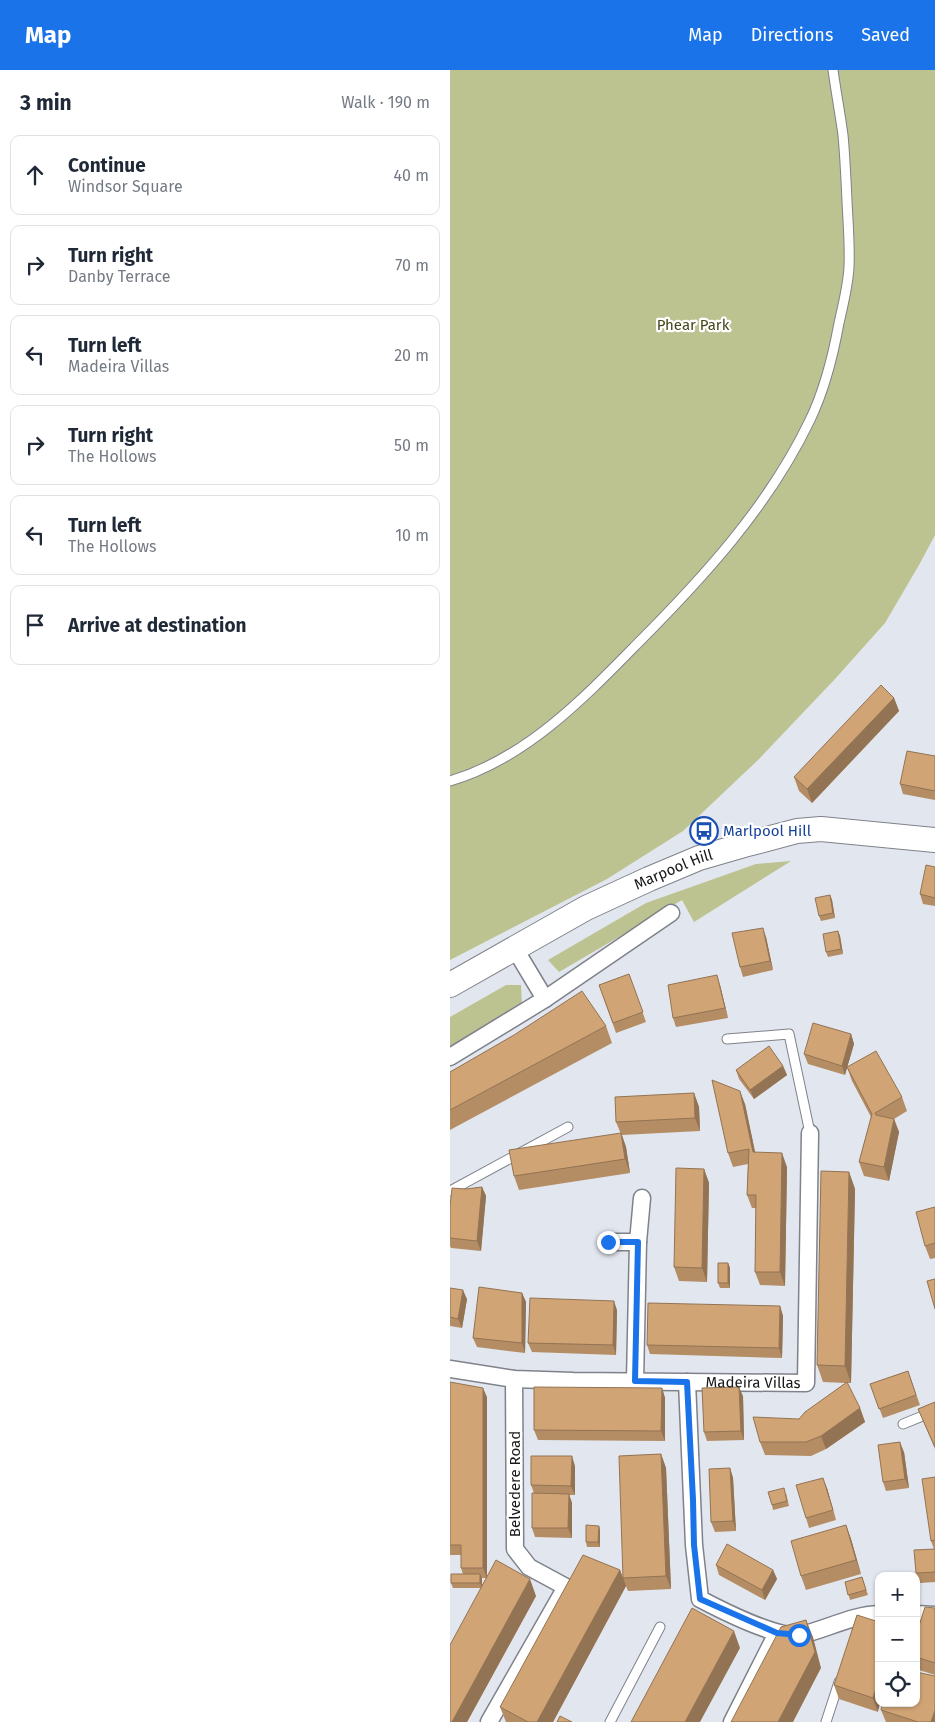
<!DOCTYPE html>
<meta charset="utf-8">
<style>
body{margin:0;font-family:"Fira Sans",sans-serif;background:#f6f6f7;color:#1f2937}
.controls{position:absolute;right:15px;bottom:15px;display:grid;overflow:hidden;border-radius:10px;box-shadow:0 1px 4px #0004}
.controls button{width:45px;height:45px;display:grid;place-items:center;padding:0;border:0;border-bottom:1px solid #e0e1e3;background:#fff;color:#1f2937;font:25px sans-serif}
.stop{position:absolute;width:15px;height:15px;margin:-11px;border:4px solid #1a73e8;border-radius:50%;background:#fff}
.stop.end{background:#1a73e8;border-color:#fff;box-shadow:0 1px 5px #0008}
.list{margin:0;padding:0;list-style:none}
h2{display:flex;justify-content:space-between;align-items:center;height:65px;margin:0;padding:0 20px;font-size:21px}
h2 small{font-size:16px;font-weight:400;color:#747a83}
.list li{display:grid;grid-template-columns:32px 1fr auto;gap:15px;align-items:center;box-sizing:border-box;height:80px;margin:0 10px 10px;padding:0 10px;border:1px solid #e0e1e3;border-radius:10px}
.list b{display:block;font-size:19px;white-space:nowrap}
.list p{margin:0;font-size:16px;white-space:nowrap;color:#747a83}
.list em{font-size:16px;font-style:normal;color:#747a83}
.icon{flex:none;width:28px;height:28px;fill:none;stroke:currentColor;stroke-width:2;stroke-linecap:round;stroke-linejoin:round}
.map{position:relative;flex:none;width:485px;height:1652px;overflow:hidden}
header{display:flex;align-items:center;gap:30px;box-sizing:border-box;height:70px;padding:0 25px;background:#1a73e8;color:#fff}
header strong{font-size:24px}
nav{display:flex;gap:28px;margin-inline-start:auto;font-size:18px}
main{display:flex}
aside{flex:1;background:#fff}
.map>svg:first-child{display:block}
.green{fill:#bdc291}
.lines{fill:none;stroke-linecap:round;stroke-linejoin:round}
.lane-casing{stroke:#7f828a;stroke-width:11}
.street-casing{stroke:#7f828a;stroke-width:19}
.secondary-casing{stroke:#7f828a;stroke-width:26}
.lane{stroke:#fff;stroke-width:9}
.street{stroke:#fff;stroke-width:16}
.secondary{stroke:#fff;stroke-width:24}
.wall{fill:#b48d65;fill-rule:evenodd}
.shaded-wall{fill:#927353}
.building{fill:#d1a476;stroke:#927353}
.route{stroke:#1a73e8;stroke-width:6}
.labels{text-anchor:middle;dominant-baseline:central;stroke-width:4.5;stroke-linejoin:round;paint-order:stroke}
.park-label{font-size:15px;fill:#44481a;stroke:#fff}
.transit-label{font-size:15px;fill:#164399;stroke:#fff;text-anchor:start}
.street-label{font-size:15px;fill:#16181a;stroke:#fff}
</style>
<header>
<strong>Map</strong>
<nav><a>Map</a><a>Directions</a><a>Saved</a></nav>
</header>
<main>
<aside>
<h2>3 min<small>Walk · 190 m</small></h2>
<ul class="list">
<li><svg class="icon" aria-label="ahead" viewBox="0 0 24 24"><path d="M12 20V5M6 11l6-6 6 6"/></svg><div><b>Continue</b><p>Windsor Square</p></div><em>40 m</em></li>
<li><svg class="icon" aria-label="right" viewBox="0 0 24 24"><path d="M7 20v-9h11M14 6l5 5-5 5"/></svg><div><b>Turn right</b><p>Danby Terrace</p></div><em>70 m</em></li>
<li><svg class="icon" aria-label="left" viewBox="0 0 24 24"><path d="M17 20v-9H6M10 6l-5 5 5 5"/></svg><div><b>Turn left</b><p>Madeira Villas</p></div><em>20 m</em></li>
<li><svg class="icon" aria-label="right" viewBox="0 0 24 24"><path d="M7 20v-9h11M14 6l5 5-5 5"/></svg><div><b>Turn right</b><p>The Hollows</p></div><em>50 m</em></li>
<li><svg class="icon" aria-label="left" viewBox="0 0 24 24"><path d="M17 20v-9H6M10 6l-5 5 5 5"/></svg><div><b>Turn left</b><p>The Hollows</p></div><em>10 m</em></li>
<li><svg class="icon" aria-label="arrive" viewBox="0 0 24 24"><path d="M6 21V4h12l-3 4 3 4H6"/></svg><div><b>Arrive at destination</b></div></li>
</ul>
</aside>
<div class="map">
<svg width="485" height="1652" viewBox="0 0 485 1652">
<rect width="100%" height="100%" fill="#e2e6ee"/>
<path class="green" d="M0 0H485V465L469 495 435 553 385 609 309 689 233 761 157 809 0 890Z
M341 791 244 852 232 830 109 902 98 890 196 833 306 794Z
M56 915H71L72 935 0 980V947Z"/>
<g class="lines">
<defs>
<path id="lane" d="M0 711C75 689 133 629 186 575 253 508 319 436 360 350 375 319 383 286 389 253 393 235 398 216 399 197 400 175 398 153 397 131 396 109 395 87 393 65 390 43 386 22 383 0
M277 969 339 964 360 1063
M0 1121 118 1057
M453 1354 485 1341
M160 1652 210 1557
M376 1652 389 1612"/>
<g id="street">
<path d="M65 879 95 929"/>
<path d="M0 987 95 929 221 843"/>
<path d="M158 1172H188"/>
<path id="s1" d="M0 1299 64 1309 123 1311 356 1313 360 1063"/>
<path d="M185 1311 188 1172 192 1128"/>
<path d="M237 1312 244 1475 250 1529C271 1540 328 1569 351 1565 377 1559 402 1545 429 1544"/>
<path d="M466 1544 485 1545"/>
<path d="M39 1652 116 1517 79 1497 65 1479 64 1309"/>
<path d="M282 1652 327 1563"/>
</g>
<g id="secondary">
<path id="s2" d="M0 915 136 838 199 809 249 788 294 775 347 761 371 759 485 770"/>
</g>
</defs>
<use href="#lane" class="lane-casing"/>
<use href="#street" class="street-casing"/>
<use href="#secondary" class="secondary-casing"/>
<use href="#lane" class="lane"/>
<use href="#street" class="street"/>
<use href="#secondary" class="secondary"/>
</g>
<path class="wall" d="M444 628 449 641 362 733 349 721 344 707Z
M485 686V730L453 724 450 714Z
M485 797V836L473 834 470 824Z
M380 825 382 830 385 848 371 851 369 846Z
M388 861 390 866 393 884 378 887 376 882Z
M316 867 323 900 293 907 290 897Z
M179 904 196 952 166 963 149 915Z
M270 915 278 948 226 957 223 948Z
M156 956 162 973 0 1060V1002Z
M401 964 404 974 397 997 452 1027 457 1041 444 1049 449 1062 439 1111 414 1106 409 1092 421 1047 402 1011 397 997 395 1005 358 994 354 984Z
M333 996 337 1005 304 1029 289 1009 286 1000Z
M244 1023 249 1037 250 1061 172 1065 176 1077 180 1103 69 1120 64 1106 171 1064 166 1052Z
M295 1034 305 1082 337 1097 335 1216 310 1215 305 1202 306 1138H302L297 1125 298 1094 283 1097 278 1083Z
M254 1099 259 1113 257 1212 229 1211 224 1197Z
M399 1102 405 1119 401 1313H397L410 1338 415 1352 376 1379 361 1386 315 1385 310 1372 349 1349 396 1313 373 1312 367 1295Z
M32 1117 36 1126 31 1181 1 1178 0 1176V1136L16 1119Z
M485 1137V1188L480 1189 475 1176Z
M278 1193 280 1198V1218H270L268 1213Z
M0 1218 17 1229 12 1258 0 1256Z
M72 1223 76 1232 75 1283 27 1277 23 1268Z
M330 1236 333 1246 332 1288 200 1284 197 1275Z
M167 1240 166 1285 82 1282 78 1273Z
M458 1301 470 1335 433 1348 420 1314Z
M0 1312 37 1327V1507L86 1526 17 1652H0L31 1518H3L1 1513 13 1504 11 1498V1485H0ZM32 1508H36L32 1516Z
M212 1318 215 1328V1371L88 1370 84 1360Z
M293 1326 294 1370 257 1371 254 1362Z
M485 1332V1379L468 1339Z
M454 1382 459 1418 436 1421 433 1412Z
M211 1384 216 1398 221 1519 178 1521 173 1508Z
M125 1396V1425H119L122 1433V1468L85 1467 82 1458 84 1423 81 1415Z
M280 1398 283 1408 286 1461 265 1462 261 1452Z
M485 1407V1512L470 1513 466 1503 484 1479 481 1471Z
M377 1418 386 1450 359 1458 356 1448Z
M336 1423 339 1436 323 1440 322 1435Z
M396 1455 401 1469 411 1504 356 1520 351 1506Z
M149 1456 150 1461V1477H137L136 1472Z
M266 1495 323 1500 327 1509 315 1530 269 1505Z
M170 1500 176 1516 103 1652H56L50 1637Z
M412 1507 418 1525 400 1530 395 1512Z
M485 1538V1605L466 1599V1565Z
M407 1545 428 1642 389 1629 384 1615Z
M431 1640 485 1652H436Z"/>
<path class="shaded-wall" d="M444 628 449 641 362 733 357 719Z
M380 825 382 830 385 848 383 843Z
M313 858 316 867 323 900 320 891Z
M388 861 390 866 393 884 391 879Z
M267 905 270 915 278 948 275 938Z
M401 964 404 974 395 1005 392 996Z
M333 996 337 1005 304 1029 300 1020Z
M290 1021 295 1034 308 1096 303 1082Z
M244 1023 249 1037 250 1061 245 1048Z
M444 1049 449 1062 439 1111 434 1097Z
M171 1063 176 1077 180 1103 175 1089Z
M332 1083 337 1097 335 1216 330 1202Z
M254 1099 259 1113 257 1212 252 1198Z
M399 1102 405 1119 401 1313 395 1296Z
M32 1117 36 1126 31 1181 27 1171Z
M278 1193 280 1198V1218L278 1213Z
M13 1220 17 1229 12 1258 8 1249Z
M72 1223 76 1232 75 1283 72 1273Z
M164 1231 167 1240 166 1285 163 1275Z
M330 1236 333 1246 332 1288 329 1278Z
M289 1317 293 1326 294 1370 291 1361Z
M33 1318 37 1327V1508L33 1498Z
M212 1318 215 1328V1371L211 1361Z
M410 1338 415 1352 376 1379 371 1366Z
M450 1372 454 1382 459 1418 455 1409Z
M211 1384 216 1398 221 1519 216 1506Z
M122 1386 125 1396V1425L121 1416Z
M280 1398 283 1408 286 1461 283 1451Z
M373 1408 377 1418 386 1450 383 1440Z
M119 1424 122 1433V1468L118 1458Z
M396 1455 401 1469 411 1504 406 1490Z
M149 1456 150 1461V1477L148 1472Z
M170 1500 176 1516 103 1652H87Z
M323 1500 327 1509 315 1530 312 1520Z
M30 1504 32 1509V1518L30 1513Z
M80 1509 86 1526 17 1652H2Z
M356 1550 363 1567 371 1598 343 1652H328Z
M284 1561 290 1578 250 1652H235Z
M429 1609V1633H430L428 1642 423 1628Z
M485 1640V1652H481Z"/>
<path class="building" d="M431 615 444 628 357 719 344 707Z
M457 681 485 686V721L450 714Z
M476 795 485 797V828L470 824Z
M380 825 383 843 369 846 365 828Z
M313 858 320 891 290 897 282 863Z
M388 861 391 879 376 882 373 864Z
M179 904 193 942 163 953 149 915Z
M267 905 275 938 223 948 218 915Z
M132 921 156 956 0 1040V1002L64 965Z
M363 953 401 964 392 996 354 984Z
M319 976 333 996 300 1020 286 1000Z
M426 981 452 1027 425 1043 426 1045 444 1049 434 1097 409 1092 422 1044 397 997Z
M262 1010 290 1021 303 1082 332 1083 330 1202H305L306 1125H297L299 1079 278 1083Z
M244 1023 245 1048 166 1052 165 1027Z
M171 1063 175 1089 64 1106 59 1080Z
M226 1098 254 1099 252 1198 224 1197Z
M371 1101 399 1102 395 1296 367 1295Z
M32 1117 27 1171 0 1168V1136L2 1118 16 1119Z
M485 1137V1173L475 1176 466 1142Z
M268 1193H278V1213H268Z
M485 1209V1239L477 1211Z
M29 1217 72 1223V1273L23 1268Z
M0 1218 13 1220 8 1249 0 1247Z
M80 1228 164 1231 163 1275 78 1273Z
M198 1233 330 1236 329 1278 197 1275Z
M458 1301 466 1325 429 1339 420 1314Z
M0 1312 33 1318V1498H11V1475H0Z
M397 1312 410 1338 371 1366 356 1372H310L303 1347 349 1349 355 1342Z
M84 1317 212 1318 211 1361 84 1360Z
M289 1317 291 1361 254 1362 252 1318Z
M485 1332V1377L468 1339Z
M450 1372 455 1409 433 1412 428 1375Z
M211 1384 216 1506 173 1508 169 1386Z
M81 1386H122L121 1416 81 1415Z
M280 1398 283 1451 261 1452 259 1399Z
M485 1407V1470L481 1471 472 1409Z
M373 1408 383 1440 356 1448 346 1415Z
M334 1418 337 1431 322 1435 318 1422Z
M82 1423 119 1424 118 1458H82Z
M136 1455 149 1456 148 1472H136Z
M396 1455 406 1490 351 1506 341 1471Z
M277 1474 323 1500 312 1520 266 1495Z
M485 1479V1502L466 1503 464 1480Z
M133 1485 170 1500 87 1652H78L50 1637Z
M46 1490 80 1509 2 1652H0V1575Z
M1 1504H30V1513H1Z
M412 1507 416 1520 398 1525 395 1512Z
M475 1537 485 1538V1593L466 1587V1565Z
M242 1538 284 1561 235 1652H181Z
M407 1545 429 1552V1609L423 1628 384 1615Z
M356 1550 365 1582 328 1652H281L331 1557Z
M466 1602 485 1606V1640L481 1652H468L431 1640 433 1633H466Z
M110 1646 122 1652H107Z"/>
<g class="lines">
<path class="route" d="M158 1172H188L185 1311 237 1312 243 1430 244 1475 250 1529 327 1563 349 1565"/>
</g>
<defs>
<symbol id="bus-ring" viewBox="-11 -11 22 22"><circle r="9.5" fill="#fff" stroke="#1a4fb4" stroke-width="1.5"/><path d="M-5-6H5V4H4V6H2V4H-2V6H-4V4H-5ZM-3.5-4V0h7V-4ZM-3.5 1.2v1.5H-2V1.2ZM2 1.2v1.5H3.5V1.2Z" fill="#1a4fb4"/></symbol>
</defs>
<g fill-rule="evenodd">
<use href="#bus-ring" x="238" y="745" width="32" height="32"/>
</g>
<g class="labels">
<g class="park-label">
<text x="243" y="255">Phear Park</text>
</g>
<g class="transit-label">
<text x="273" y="761">Marlpool Hill</text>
</g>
<g class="street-label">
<text stroke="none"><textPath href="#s2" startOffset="252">Marpool Hill</textPath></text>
<text stroke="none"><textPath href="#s1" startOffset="304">Madeira Villas</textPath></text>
<text transform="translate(65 1414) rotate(-90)">Belvedere Road</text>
</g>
</g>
</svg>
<div class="controls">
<button>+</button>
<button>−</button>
<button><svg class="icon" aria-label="locate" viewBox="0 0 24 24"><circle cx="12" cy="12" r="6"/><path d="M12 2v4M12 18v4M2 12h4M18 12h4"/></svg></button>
</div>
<div class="stop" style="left:349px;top:1565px"></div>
<div class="stop end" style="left:158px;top:1172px"></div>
</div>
</main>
